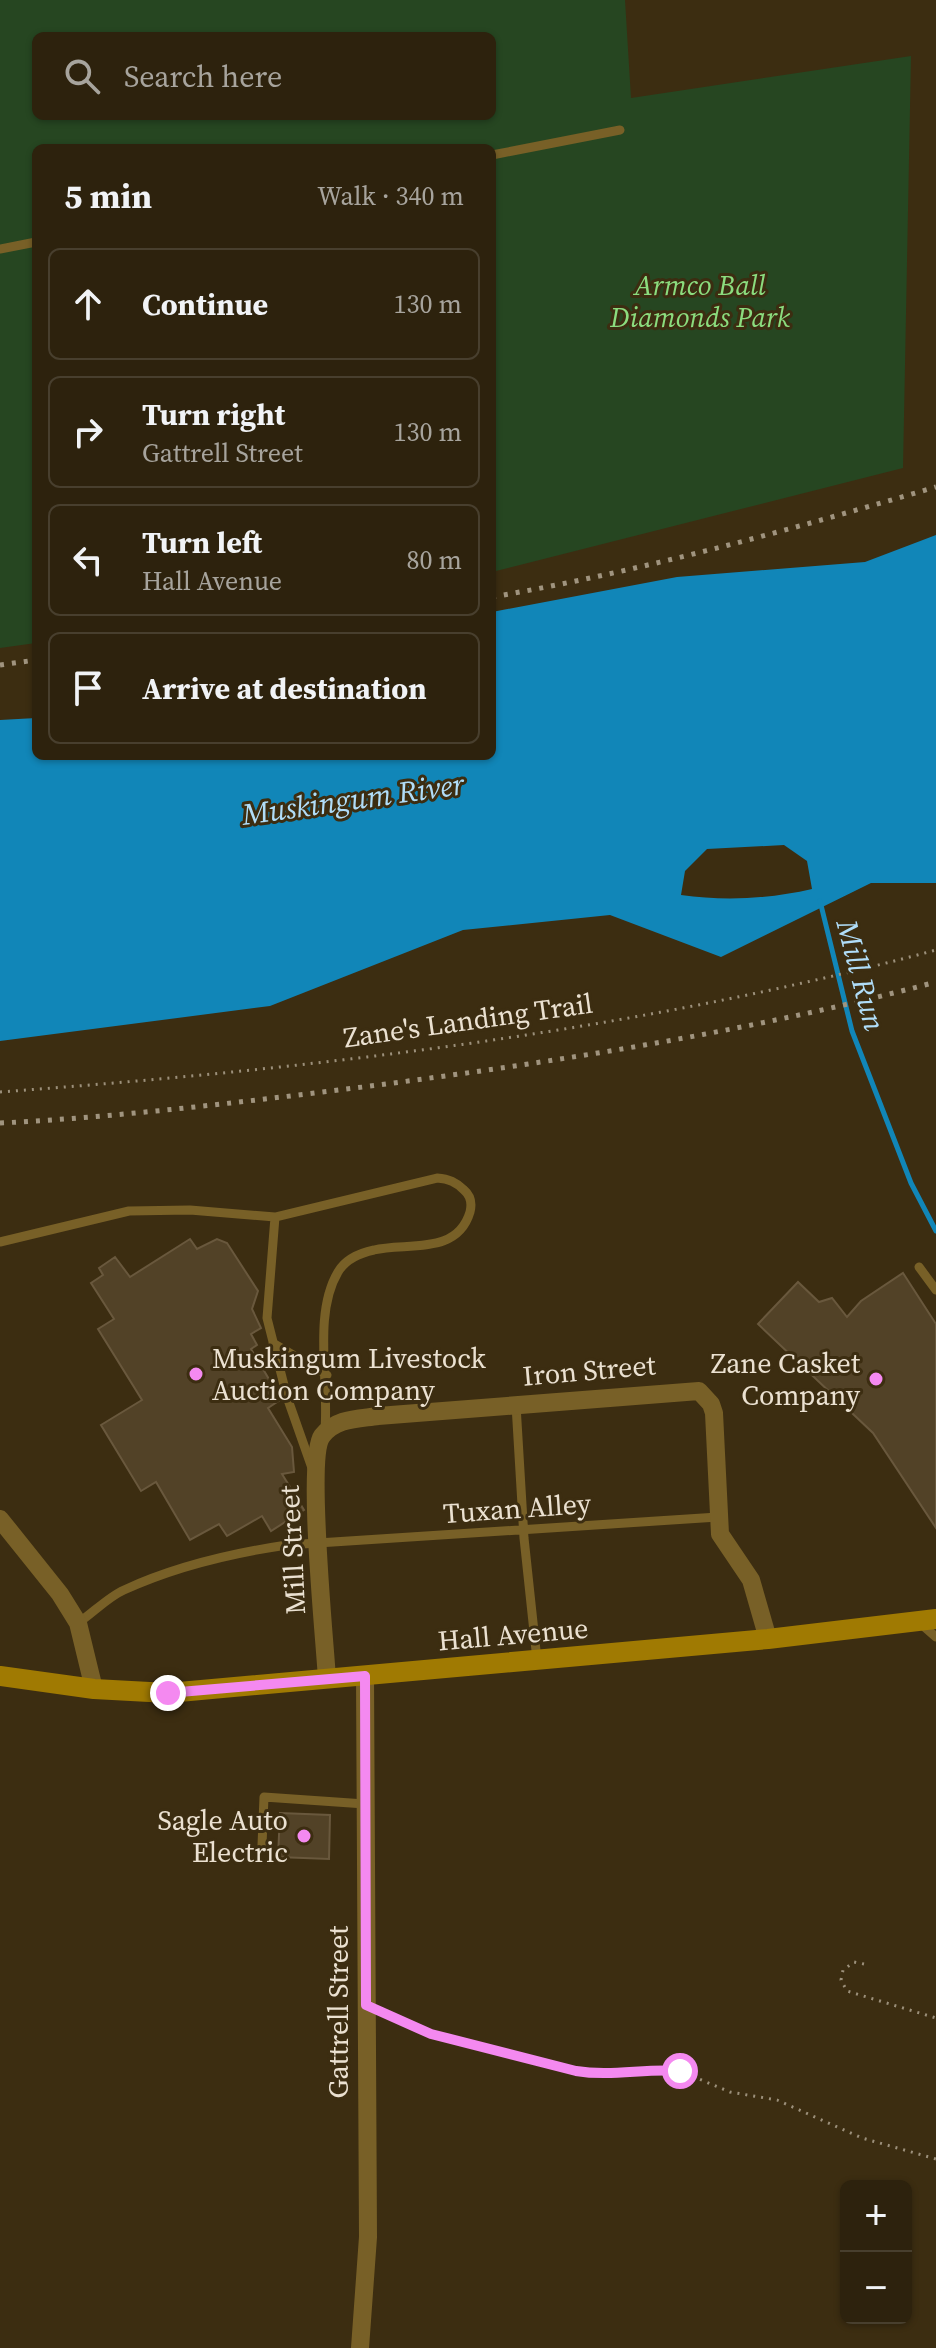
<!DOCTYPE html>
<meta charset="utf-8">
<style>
body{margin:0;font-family:"Source Serif 4",serif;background:#392f1b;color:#f1f3f6}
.controls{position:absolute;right:24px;bottom:24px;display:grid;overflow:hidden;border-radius:12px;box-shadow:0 2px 6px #0004}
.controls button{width:72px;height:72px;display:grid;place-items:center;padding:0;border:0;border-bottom:2px solid #483f2e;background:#2d220d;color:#f1f3f6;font:40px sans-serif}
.stop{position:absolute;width:24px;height:24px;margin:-18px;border:6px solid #f489f0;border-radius:50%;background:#fff}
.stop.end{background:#f489f0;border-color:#fff;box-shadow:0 2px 8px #0008}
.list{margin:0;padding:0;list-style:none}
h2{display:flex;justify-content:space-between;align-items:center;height:104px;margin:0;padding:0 32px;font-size:34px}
h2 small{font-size:26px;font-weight:400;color:#a7a49d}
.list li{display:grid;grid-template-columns:52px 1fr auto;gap:24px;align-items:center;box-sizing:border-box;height:112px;margin:0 16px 16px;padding:0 16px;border:2px solid #483f2e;border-radius:12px}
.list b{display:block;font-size:30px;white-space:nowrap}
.list p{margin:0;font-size:26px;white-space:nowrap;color:#a7a49d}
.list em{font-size:26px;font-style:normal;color:#a7a49d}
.icon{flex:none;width:44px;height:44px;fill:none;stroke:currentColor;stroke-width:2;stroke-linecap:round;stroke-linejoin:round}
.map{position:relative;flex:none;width:936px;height:2348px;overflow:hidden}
.search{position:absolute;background:#2d220d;box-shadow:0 2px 6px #0004;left:32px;top:32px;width:464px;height:88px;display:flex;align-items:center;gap:20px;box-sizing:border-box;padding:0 28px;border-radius:12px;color:#a7a49d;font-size:30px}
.panel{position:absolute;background:#2d220d;box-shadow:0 2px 6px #0004;left:32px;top:144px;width:464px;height:616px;border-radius:12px}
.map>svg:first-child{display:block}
.green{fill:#264621;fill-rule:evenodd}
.water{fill:#1186b8;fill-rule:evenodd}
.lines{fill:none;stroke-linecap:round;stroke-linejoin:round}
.stream{stroke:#1186b8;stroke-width:5}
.building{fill:#524227;stroke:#69583d;stroke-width:2}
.path{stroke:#9c907b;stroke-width:3;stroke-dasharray:2 6;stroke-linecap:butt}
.lane{stroke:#786027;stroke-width:9}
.street{stroke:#786027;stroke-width:18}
.secondary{stroke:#a07a02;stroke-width:20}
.rail{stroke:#a0947f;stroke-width:5;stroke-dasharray:4 8;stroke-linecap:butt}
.route{stroke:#f489f0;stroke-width:10}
.poi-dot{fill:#f489f0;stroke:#3c2d11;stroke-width:3}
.labels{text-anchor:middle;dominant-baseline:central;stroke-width:6;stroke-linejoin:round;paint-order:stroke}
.park-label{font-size:28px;font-style:italic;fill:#8bdc7e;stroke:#3c2d11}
.street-label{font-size:28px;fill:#ebe1d1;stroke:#3c2d11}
.poi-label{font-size:28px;fill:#ebe1d1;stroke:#3c2d11;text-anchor:end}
.water-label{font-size:30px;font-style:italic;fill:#b0ddf8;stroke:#3c2d11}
</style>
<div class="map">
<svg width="936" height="2348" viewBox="0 0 936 2348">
<rect width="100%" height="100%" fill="#3c2d11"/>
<path class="green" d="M0 0H625L631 98 911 56 903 468 492 572V148H36V643L0 648ZM36 36H492V116H36Z"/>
<path class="water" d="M936 535V883H871L721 957 610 915 463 930 270 1006 0 1041V720L36 718V756H492V612L677 577 865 562ZM784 845 807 861 812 889C769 899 724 901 681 895L685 871 707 849Z"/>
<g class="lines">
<path class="stream" d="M820 901 852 1031 911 1183 936 1231"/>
</g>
<path class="building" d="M190 1239 197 1249 217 1239 227 1243 258 1291 252 1309 261 1328 251 1334 257 1345 251 1349 279 1396 280 1400 268 1408 292 1447 294 1472 282 1474 304 1510 271 1531 262 1516 227 1536 219 1524 190 1540 156 1482 141 1491 101 1425 142 1400 98 1329 114 1319 91 1283 103 1275 99 1268 115 1257 130 1277Z
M903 1273 936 1324V1528L873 1433 758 1324 798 1282 819 1302 832 1298 847 1317 861 1301Z
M280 1813 330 1815 329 1859 278 1857Z"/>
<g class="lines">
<path class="path" d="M0 1092C313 1069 632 1032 936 950
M864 1964 854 1962 843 1970 841 1980 847 1991 936 2018
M383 2015 431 2034 576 2071 599 2075 650 2068 680 2071 730 2092 777 2100 862 2138 936 2159"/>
<path class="lane" d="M492 155 620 130
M0 249 36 242
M275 1217 267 1318 287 1397 312 1468
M0 1242 129 1211 190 1210 275 1217 437 1178C449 1179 456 1182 464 1190 471 1196 472 1204 470 1212 457 1256 406 1242 374 1250 360 1253 345 1260 338 1272 313 1314 329 1380 325 1429
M919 1267 936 1290
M273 1343 327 1375
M516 1405 524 1538 537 1660
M78 1623C93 1613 108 1597 124 1590 174 1567 233 1553 287 1545L718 1517
M920 1623 936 1637
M262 1845 264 1797 365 1804"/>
<path class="street" d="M0 1519 60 1594 78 1623 94 1689
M327 1679C325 1642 306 1457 322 1436 336 1418 358 1419 378 1416L699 1391 711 1404 714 1413 720 1534 751 1580 768 1639
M360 2348 368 2237 365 1676"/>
<path class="secondary" d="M0 1676 94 1689 168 1693 768 1639 936 1619"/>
<path class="rail" d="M492 597C643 571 789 530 936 487
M0 665 36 660
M0 1123C121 1117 242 1102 363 1087 555 1062 749 1032 936 982"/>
</g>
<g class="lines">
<path class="route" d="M168 1693 365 1676 366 2005 431 2034 576 2071C612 2077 645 2068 680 2071"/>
</g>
<g class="poi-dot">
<circle cx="196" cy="1374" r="8"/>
<circle cx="876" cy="1379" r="8"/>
<circle cx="304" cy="1836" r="8"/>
</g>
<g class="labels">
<g class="park-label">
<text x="700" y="285">Armco Ball<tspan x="700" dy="32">Diamonds Park</tspan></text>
</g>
<g class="street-label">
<text transform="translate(468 1020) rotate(-8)">Zane's Landing Trail</text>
<text transform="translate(589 1370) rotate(-5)">Iron Street</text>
<text transform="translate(517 1508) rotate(-4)">Tuxan Alley</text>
<text transform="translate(292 1550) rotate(-93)">Mill Street</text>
<text transform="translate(513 1634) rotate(-5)">Hall Avenue</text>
<text transform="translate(338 2012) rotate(-90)">Gattrell Street</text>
</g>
<g class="poi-label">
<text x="212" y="1358" text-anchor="start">Muskingum Livestock<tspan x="212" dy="32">Auction Company</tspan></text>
<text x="860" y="1363">Zane Casket<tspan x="860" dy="32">Company</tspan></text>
<text x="288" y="1820">Sagle Auto<tspan x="288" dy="32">Electric</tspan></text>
</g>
<g class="water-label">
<text transform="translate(353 799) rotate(-8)">Muskingum River</text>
<text transform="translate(861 975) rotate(75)">Mill Run</text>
</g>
</g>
</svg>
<div class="controls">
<button>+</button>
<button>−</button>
</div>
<div class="stop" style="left:680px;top:2071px"></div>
<div class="stop end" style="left:168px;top:1693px"></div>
<div class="search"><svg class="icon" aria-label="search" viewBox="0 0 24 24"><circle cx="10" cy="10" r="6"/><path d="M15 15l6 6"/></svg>Search here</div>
<section class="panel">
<h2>5 min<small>Walk · 340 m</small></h2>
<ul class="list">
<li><svg class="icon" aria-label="ahead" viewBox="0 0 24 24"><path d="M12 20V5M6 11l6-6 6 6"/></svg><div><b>Continue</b></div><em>130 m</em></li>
<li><svg class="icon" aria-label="right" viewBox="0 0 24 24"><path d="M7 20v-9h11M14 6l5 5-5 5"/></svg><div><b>Turn right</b><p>Gattrell Street</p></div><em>130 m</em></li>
<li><svg class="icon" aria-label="left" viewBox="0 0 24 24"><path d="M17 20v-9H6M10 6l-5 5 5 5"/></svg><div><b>Turn left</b><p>Hall Avenue</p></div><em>80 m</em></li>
<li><svg class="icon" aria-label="arrive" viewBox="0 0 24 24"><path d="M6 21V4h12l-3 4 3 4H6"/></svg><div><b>Arrive at destination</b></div></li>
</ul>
</section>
</div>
